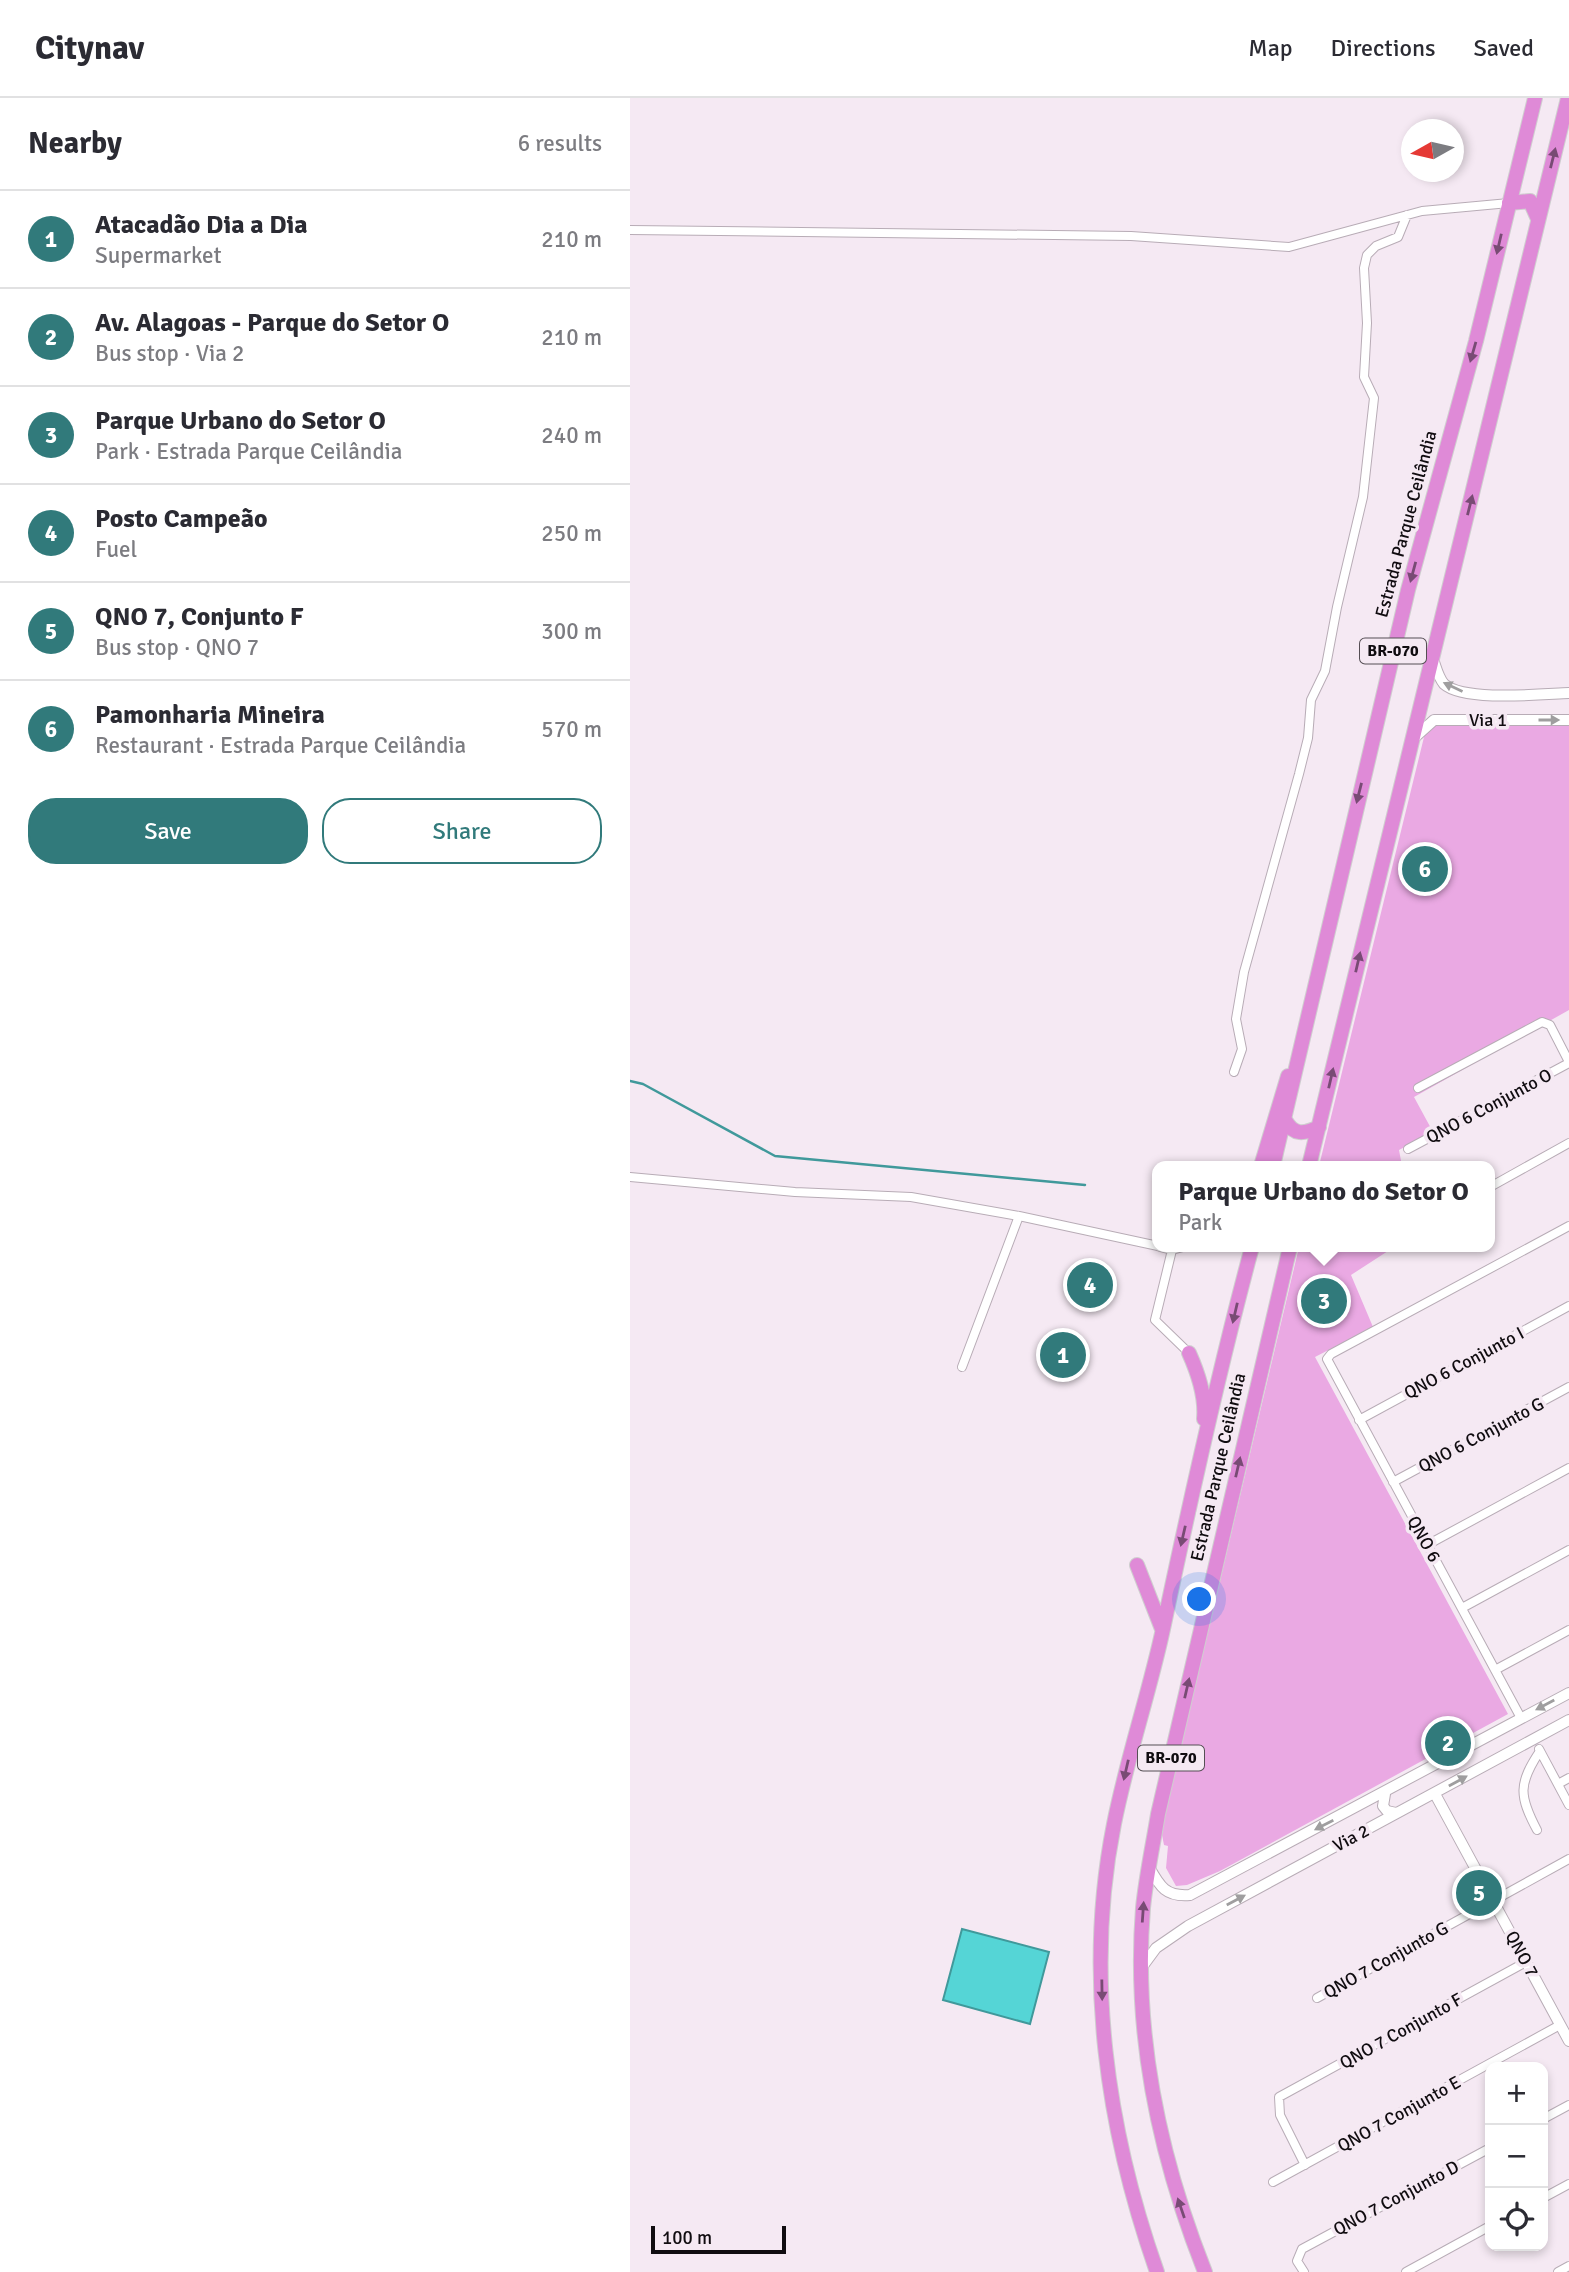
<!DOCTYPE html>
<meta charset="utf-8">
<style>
body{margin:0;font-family:Signika,sans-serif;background:#f7f7f7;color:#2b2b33}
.controls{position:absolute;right:21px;bottom:21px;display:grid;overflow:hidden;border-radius:14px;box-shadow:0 4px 10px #0003}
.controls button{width:63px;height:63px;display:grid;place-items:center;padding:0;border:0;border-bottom:2px solid #e1e1e2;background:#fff;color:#2b2b33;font:35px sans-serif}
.compass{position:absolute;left:771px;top:21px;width:63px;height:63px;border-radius:50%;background:#fff;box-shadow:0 4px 10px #0003;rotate:262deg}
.scale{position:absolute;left:21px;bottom:18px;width:135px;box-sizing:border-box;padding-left:7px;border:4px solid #100c10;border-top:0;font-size:19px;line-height:24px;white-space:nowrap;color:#100c10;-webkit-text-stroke:5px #f5e9f3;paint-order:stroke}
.you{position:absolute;left:570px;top:1502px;width:24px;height:24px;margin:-18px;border:5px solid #fff;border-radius:50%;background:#1a73e8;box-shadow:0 0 0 10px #1a73e833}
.badge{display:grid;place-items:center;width:46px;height:46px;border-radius:50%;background:#317a7b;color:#fff;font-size:23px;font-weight:700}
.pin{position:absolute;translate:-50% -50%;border:4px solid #fff;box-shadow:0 2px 7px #0006}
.popup{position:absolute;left:522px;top:1063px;width:343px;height:91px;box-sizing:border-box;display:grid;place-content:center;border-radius:14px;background:#fff;filter:drop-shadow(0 2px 5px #0005);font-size:23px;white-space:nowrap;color:#7c7c81}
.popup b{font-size:26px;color:#2b2b33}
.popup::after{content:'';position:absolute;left:50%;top:100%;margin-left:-14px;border:14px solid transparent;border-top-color:#fff}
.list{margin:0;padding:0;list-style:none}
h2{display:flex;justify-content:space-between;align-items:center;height:91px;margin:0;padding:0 28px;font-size:30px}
h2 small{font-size:23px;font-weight:400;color:#7c7c81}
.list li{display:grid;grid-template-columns:46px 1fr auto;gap:21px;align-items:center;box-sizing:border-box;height:98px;padding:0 28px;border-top:2px solid #e1e1e2}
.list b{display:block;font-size:26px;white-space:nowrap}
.list p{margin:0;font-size:23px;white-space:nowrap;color:#7c7c81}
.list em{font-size:23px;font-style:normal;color:#7c7c81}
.actions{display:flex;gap:14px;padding:21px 28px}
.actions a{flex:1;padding:16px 0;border:2px solid #317a7b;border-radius:28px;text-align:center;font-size:24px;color:#317a7b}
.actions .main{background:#317a7b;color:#fff}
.icon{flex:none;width:38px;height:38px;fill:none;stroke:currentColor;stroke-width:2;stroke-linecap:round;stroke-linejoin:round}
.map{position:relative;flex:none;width:939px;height:2174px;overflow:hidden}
header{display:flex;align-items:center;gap:42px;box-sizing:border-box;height:98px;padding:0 35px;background:#fff;border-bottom:2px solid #e1e1e2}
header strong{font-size:33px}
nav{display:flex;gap:38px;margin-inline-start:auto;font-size:24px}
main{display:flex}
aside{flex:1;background:#fff}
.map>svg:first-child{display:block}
.green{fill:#eaa9e3}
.water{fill:#55d5d6;stroke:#40999b;stroke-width:2}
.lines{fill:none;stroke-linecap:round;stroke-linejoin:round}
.stream{stroke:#40999b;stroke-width:2.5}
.minor-casing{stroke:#b8acb6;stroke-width:10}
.secondary-casing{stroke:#b8acb6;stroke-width:12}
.motorway-casing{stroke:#cfcecf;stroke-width:16}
.minor{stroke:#fff;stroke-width:8}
.secondary{stroke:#fff;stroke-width:10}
.motorway{stroke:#df8ad7;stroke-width:14}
.oneway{fill:#784b74}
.oneway2{fill:#9f9e9f}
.labels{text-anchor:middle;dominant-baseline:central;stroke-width:7;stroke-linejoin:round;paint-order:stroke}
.shield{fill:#f5e9f3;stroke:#554e54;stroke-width:2}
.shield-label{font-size:16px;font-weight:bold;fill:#100c10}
.street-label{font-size:18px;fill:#100c10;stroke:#f5e9f3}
</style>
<header>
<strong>Citynav</strong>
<nav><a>Map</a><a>Directions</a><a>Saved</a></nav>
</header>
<main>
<aside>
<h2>Nearby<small>6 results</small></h2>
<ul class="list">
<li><span class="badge">1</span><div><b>Atacadão Dia a Dia</b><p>Supermarket</p></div><em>210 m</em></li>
<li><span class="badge">2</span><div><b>Av. Alagoas - Parque do Setor O</b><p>Bus stop · Via 2</p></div><em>210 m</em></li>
<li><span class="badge">3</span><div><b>Parque Urbano do Setor O</b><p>Park · Estrada Parque Ceilândia</p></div><em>240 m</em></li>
<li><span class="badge">4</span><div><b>Posto Campeão</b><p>Fuel</p></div><em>250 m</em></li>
<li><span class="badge">5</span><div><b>QNO 7, Conjunto F</b><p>Bus stop · QNO 7</p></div><em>300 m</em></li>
<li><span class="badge">6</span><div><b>Pamonharia Mineira</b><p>Restaurant · Estrada Parque Ceilândia</p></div><em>570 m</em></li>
</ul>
<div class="actions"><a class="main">Save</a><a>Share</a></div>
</aside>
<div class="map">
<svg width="939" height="2174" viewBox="0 0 939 2174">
<rect width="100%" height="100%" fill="#f5e9f3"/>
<path class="green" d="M939 625V912L784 999 803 1034 769 1052 772 1068H689L795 635 806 627Z
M669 1149H755L758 1153 721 1177 743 1229 685 1259 878 1616 590 1773 557 1787 546 1788 536 1770 538 1748 534 1747 531 1732Z"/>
<path class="water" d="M332 1831 419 1854 400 1926 313 1902Z"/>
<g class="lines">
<path class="stream" d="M0 983 13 986 145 1058 455 1087"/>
<defs>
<path id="minor" d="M0 132 501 138 659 149 792 113 879 105
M604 974 612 951 606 921 614 874 669 676 678 640 681 602 695 573 707 509 733 399 744 300 734 279 737 225 734 170 737 157 746 148 768 139 777 117
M788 990 912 924 920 927 939 964
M778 1051 939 965
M0 1079 165 1094 281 1099 389 1118 528 1148
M860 1089 939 1045
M530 1149 542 1152 553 1149
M542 1152 525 1222 559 1255
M332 1269 389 1118
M729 1322 939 1208
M763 1384 939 1289
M797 1447 939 1370
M832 1510 939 1452
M865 1572 939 1532
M891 1620 697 1261 701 1256 939 1128
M909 1651 939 1707
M928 1686 939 1680
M907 1732C889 1698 888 1686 910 1653
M687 1900 939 1761
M913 2021 939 2007
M675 2067 650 2017 649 1999 896 1864
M643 2084 930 1927
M913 2100 939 2086
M674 2174 667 2163 672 2151 860 2050
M776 2174 860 2128
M928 2174 939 2168"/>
<path id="secondary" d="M803 561C806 569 808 579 814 586 834 604 912 596 939 595
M784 640 804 622H939
M755 1696 753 1708 757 1713 766 1715
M805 1696 939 1943
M519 1769C530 1789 536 1799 560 1797L939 1595
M512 1869 526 1850 558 1828 939 1622"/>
<path id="motorway" d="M879 105 900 103 908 121
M655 1022C664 1038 674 1036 689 1029
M631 1068 658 978
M643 1068 778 492 846 243 905 0
M679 1068 938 0
M559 1255C568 1275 576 1299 574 1321
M507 1467 532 1531
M527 2174C477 2032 454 1876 484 1726 497 1660 519 1596 533 1531 560 1403 588 1275 622 1149
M575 2174C529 2058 503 1936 513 1810 516 1779 523 1747 528 1716L660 1149"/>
</defs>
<use href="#minor" class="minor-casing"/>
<use href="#secondary" class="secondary-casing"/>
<use href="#motorway" class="motorway-casing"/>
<use href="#minor" class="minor"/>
<use href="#secondary" class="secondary"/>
<use href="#motorway" class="motorway"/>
</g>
<defs><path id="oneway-solid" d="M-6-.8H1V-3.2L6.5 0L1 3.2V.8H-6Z" transform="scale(1.75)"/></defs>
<g class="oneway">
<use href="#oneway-solid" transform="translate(923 60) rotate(-76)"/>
<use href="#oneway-solid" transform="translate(869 146) rotate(103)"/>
<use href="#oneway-solid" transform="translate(843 254) rotate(106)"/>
<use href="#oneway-solid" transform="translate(840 407) rotate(-76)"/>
<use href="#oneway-solid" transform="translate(783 474) rotate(105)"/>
<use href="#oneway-solid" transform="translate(729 695) rotate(104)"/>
<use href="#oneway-solid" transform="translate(728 864) rotate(-77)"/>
<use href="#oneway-solid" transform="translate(701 980) rotate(-77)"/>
<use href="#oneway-solid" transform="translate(605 1215) rotate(103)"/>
<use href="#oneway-solid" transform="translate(608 1369) rotate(-77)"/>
<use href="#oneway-solid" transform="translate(553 1438) rotate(103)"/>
<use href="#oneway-solid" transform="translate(557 1590) rotate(-77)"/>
<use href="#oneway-solid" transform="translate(496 1672) rotate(103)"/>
<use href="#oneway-solid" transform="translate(513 1814) rotate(-86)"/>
<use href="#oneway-solid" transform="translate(472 1892) rotate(89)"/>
<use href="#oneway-solid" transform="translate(551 2110) rotate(-109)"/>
</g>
<g class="oneway2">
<use href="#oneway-solid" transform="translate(823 589) rotate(-155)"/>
<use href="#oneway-solid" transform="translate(919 622)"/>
<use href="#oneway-solid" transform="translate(915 1607) rotate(152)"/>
<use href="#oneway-solid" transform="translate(828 1683) rotate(-29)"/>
<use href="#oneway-solid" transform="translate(694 1727) rotate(153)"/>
<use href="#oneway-solid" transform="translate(606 1802) rotate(-28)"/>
</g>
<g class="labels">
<g class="shield">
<rect x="730" y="540.5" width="66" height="25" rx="5"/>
<rect x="508" y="1647.5" width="66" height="25" rx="5"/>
</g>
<g class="shield-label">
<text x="763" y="553">BR-070</text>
<text x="541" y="1660">BR-070</text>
</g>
<g class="street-label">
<text transform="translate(776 426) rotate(-75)">Estrada Parque Ceilândia</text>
<text x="858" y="622">Via 1</text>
<text transform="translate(859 1008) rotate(-28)">QNO 6 Conjunto O</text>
<text transform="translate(834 1265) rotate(-28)">QNO 6 Conjunto I</text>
<text transform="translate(851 1337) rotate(-28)">QNO 6 Conjunto G</text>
<text transform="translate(588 1369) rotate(-77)">Estrada Parque Ceilândia</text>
<text transform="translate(794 1441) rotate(61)">QNO 6</text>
<text transform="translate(721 1740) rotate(-28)">Via 2</text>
<text transform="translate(892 1856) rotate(62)">QNO 7</text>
<text transform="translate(756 1862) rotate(-29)">QNO 7 Conjunto G</text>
<text transform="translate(771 1933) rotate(-29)">QNO 7 Conjunto F</text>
<text transform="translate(769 2016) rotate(-29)">QNO 7 Conjunto E</text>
<text transform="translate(766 2100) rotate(-28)">QNO 7 Conjunto D</text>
</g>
</g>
</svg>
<div class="controls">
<button>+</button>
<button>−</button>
<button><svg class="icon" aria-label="locate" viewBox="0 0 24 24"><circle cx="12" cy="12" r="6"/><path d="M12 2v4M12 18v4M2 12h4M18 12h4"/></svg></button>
</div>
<svg class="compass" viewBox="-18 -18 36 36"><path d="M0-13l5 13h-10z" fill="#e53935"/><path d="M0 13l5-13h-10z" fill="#7c7c81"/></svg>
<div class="scale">100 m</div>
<div class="you"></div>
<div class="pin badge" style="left:433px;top:1257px">1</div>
<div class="pin badge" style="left:818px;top:1645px">2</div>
<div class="pin badge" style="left:694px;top:1203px">3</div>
<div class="popup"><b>Parque Urbano do Setor O</b>Park</div>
<div class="pin badge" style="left:460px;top:1187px">4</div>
<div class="pin badge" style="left:849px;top:1795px">5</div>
<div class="pin badge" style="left:795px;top:771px">6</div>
</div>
</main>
